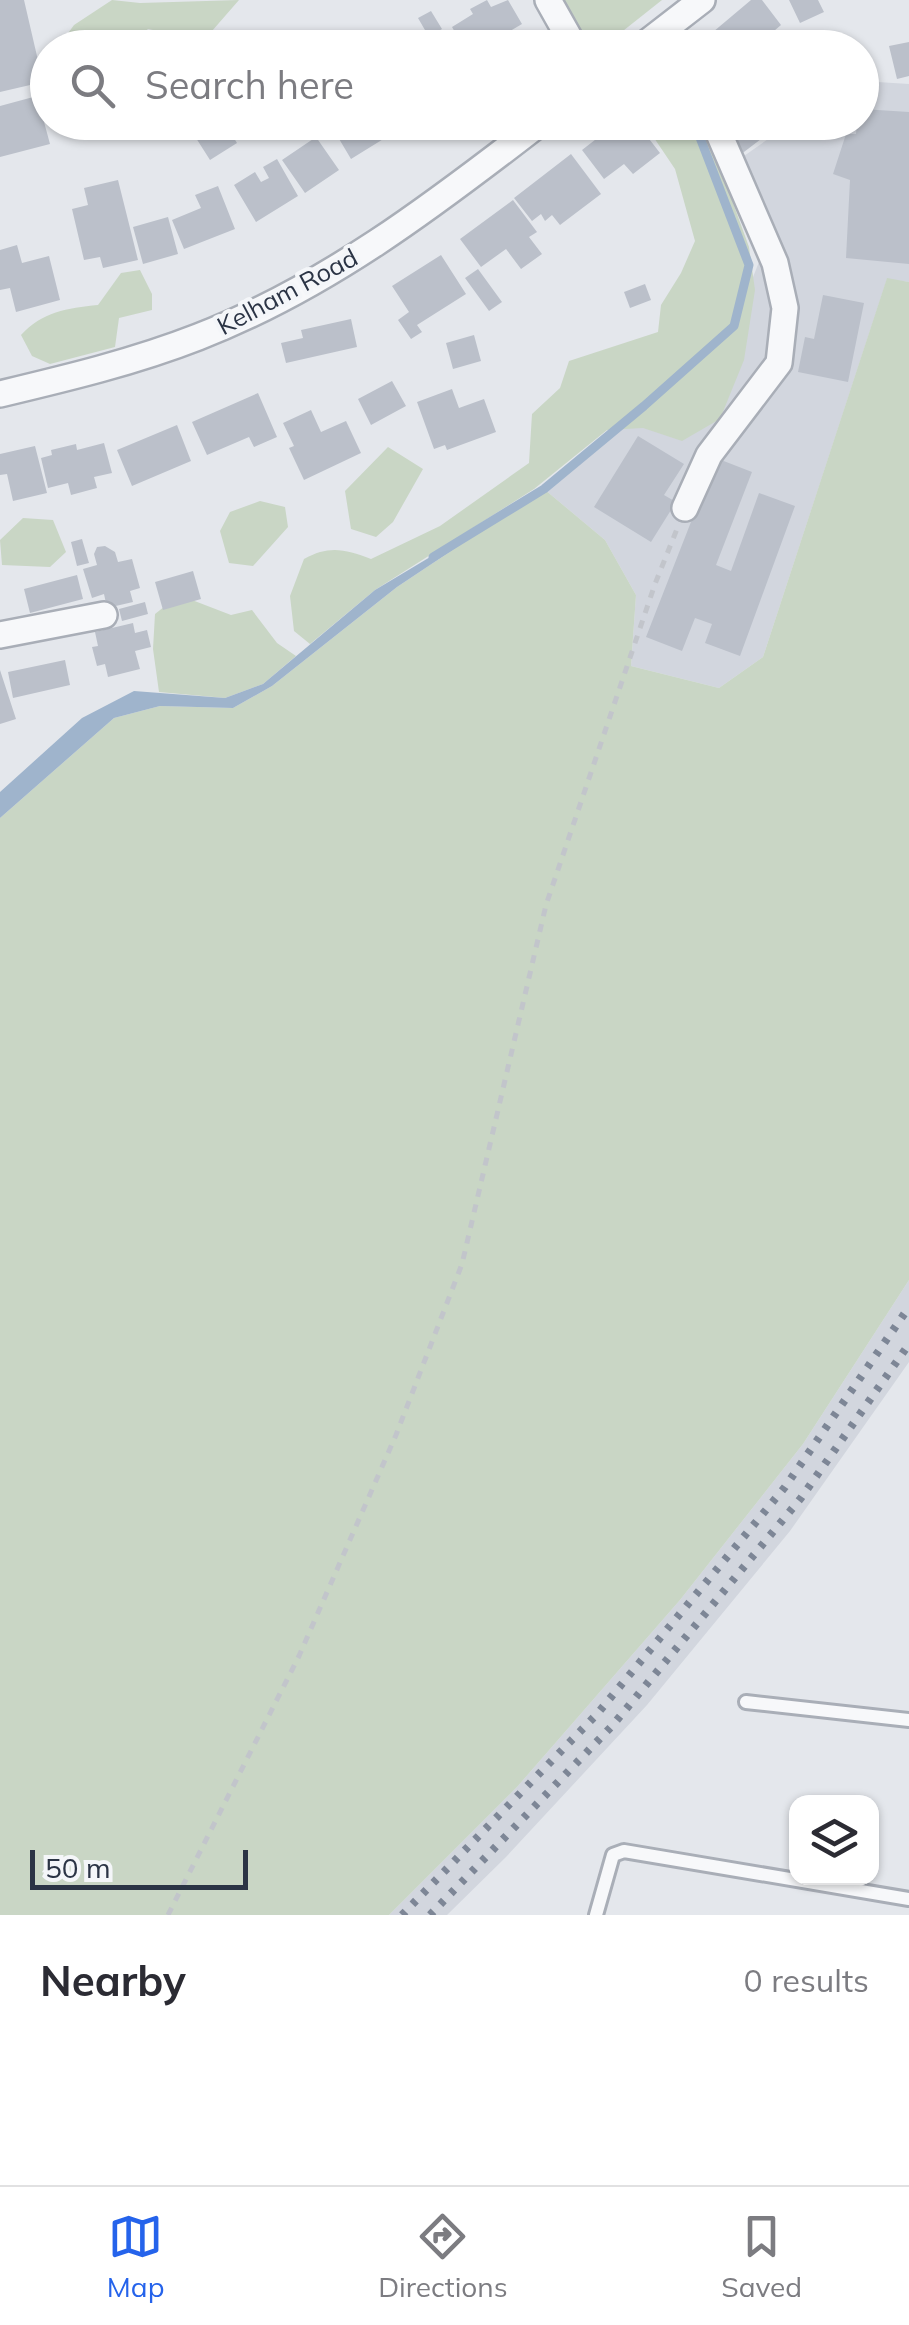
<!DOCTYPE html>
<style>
body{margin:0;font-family:Mulish,sans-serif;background:#f2f2f3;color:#2b2b33}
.controls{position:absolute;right:30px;bottom:30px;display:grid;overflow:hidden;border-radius:20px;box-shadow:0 2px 8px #0004}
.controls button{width:90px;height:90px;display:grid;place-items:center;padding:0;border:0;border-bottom:2px solid #e1e1e2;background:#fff;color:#2b2b33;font:50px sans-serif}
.scale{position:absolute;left:30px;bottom:25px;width:218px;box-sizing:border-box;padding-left:10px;border:5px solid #2b3445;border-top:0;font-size:28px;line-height:35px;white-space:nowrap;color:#2b3445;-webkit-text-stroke:8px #f4f6f9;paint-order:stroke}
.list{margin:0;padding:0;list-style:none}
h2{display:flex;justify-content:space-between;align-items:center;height:130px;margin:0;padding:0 40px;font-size:42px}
h2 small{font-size:32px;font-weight:400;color:#7c7c81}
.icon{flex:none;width:55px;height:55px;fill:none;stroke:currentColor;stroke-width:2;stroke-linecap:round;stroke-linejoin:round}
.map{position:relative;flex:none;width:909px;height:1915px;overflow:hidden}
.search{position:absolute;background:#fff;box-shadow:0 2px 8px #0004;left:30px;right:30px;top:30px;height:110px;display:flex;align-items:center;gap:25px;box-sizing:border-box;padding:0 35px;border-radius:55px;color:#7c7c81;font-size:38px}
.sheet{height:270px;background:#fff}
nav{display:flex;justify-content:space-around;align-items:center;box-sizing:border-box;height:140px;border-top:2px solid #e1e1e2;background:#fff;font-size:28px;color:#7c7c81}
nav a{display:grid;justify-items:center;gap:5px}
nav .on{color:#2563eb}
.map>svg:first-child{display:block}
.built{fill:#d2d6de}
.green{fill:#c9d6c5}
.water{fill:#9fb4cc}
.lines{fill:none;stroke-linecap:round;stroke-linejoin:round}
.stream{stroke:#9fb4cc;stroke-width:9}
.building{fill:#bbc0ca}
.service-casing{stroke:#a9aeb7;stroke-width:18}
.minor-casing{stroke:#a9aeb7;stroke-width:30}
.path{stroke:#c2c5cb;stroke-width:5;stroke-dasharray:8 8;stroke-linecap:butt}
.service{stroke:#f7f8fa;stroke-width:12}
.minor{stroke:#f7f8fa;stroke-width:25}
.rail{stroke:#7d8696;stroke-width:8;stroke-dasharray:5 10;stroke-linecap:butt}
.labels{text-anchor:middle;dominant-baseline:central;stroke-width:8;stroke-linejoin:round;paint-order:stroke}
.street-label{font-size:25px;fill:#2b3445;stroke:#f4f6f9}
</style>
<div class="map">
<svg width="909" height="1915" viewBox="0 0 909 1915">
<rect width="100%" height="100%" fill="#e4e7ec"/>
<path class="built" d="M862 81 909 84V282L887 279 763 657 719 688 631 666 636 595 605 540 544 489 644 406 734 325 759 262 721 172 791 123 862 122Z
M909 1280V1362L790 1531 647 1705 506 1857 447 1915H389L517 1787 680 1600 803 1444Z"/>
<path class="green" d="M112 0 140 3 239 0 212 31 178 35 148 29 134 41 133 47H58L74 25Z
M555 0H662L609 42 581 46Z
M644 123H704L749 247 755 290 744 360 720 419 682 441 643 428 607 430 534 489 375 590 310 644 294 631 290 596 304 559C329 545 345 549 371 559L440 526 529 463 532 414 560 388 569 361 658 332 661 305 681 273 695 241 675 169Z
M140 270 152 294V310L119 318 115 347 50 364 32 356 21 335C42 312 67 308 98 305L121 273Z
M887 278 909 282V1280L803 1444 680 1600 517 1787 389 1915H0V818L114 718 160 706 233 708 272 686 397 587 544 489 605 540 636 595 631 666 719 688 763 657Z
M388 447 423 469 393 522 376 537 351 529 345 491Z
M260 501 285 507 288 527 253 566 229 563 220 531 230 512Z
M23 518 53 520 66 552 50 567 2 565 0 540Z
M179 595 231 615 252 610 277 643 296 656 263 684 225 698 159 692 153 649 155 614Z"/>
<path class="water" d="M544 489 397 587 272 686 233 708 160 706 114 718 0 818V792L82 718 134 691 225 698 263 684 375 590Z"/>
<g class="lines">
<path class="stream" d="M433 557 544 489 644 406 734 326 749 265 694 122"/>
</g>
<path class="building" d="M0 0H24L43 82 0 92Z
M487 0 491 7 508 0 522 24 488 44 490 48H464L452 27 473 14 470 9Z
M751 0H762L781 25 754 48H694Z
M789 0H818L824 12 800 23Z
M431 11 442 29 429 37 418 18Z
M909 42V76L897 79 889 46Z
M37 96 50 144 0 157V106Z
M862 109 909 112V264L846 258 850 180 833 174 846 134H856L857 122H862Z
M220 122H224L237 143 210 160 196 138Z
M305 122H320L326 130 316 137 339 170 305 193 282 160 316 137Z
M329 122H404L406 125 351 159Z
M618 122H636L660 153 633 174 624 164 604 179 582 150Z
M728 122H755L765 136 740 155Z
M571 154 601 194 560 225 552 215 545 221 541 214 532 221 514 198Z
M277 159 298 196 256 222 234 185 255 172 261 182 269 178 263 167Z
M118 180 138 260 103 268 100 257 84 260 72 209 88 205 84 188Z
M218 186 235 229 184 249 172 220 201 208 195 195Z
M513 200 537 232 529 237 542 254 521 269 506 249 481 267 460 239Z
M168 217 178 254 143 264 133 227Z
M17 245 22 263 49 256 60 300 16 312 10 288 0 290V250Z
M441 255 466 294 417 325 422 332 411 339 398 320 409 312 392 286Z
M478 269 502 302 489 311 465 278Z
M645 284 651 300 630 308 624 292Z
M823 295 864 303 848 382 798 372 805 337 814 339Z
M351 319 357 347 286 363 281 343 303 338 301 330Z
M474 335 481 361 453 369 446 343Z
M392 381 406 406 371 425 358 399Z
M452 389 459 408 484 399 496 432 447 450 445 445 434 449 417 402Z
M258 393 277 437 254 447 249 437 207 455 192 422Z
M311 410 321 432 346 421 361 453 304 480 289 448 294 446 283 423Z
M177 425 191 461 132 486 117 450Z
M638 436 684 464 664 495 676 502 651 542 594 507Z
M104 443 112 473 94 477 97 488 71 495 68 483 48 488 41 458 52 455 51 450 76 444 77 450Z
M35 446 47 493 13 501 7 474 0 475V454Z
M716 458 752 472 716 565 731 571 759 493 795 506 740 656 705 643 712 624 695 618 682 651 646 637Z
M82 539 89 563 77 566 71 542Z
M105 546 115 552 118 562 132 559 140 588 130 591 133 602 107 608 104 594 92 598 83 569 97 565 94 554 97 547Z
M193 571 201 599 163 610 155 582Z
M77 575 83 599 30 613 24 589Z
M145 602 148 614 122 621 119 609Z
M133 623 135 633 147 630 151 647 135 651 140 669 108 677 105 664 97 666 92 647 98 646 95 632Z
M65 660 70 685 13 698 8 672Z
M0 670 16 719 0 724Z"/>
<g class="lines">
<defs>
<path id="service" d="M746 1702 909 1720
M596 1915 613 1855 624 1851 909 1899"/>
<path id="minor" d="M548 0 575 48
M640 48 702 0
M0 394C67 378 134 362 198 337 325 288 434 205 541 122
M685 508 709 455 779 363 785 308 775 263 714 122
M0 635 104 615"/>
</defs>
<use href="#service" class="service-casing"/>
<use href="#minor" class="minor-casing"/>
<path class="path" d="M168 1915 299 1656 396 1435 462 1264 546 905 655 584 677 529"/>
<use href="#service" class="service"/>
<use href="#minor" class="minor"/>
<path class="rail" d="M402 1915 597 1714 785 1487 909 1307
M430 1915 612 1726 801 1498 909 1344"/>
</g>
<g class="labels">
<g class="street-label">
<text transform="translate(287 291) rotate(-28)">Kelham Road</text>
</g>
</g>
</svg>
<div class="controls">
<button><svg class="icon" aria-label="layers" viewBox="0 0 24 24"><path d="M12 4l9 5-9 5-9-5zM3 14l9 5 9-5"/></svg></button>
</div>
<div class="scale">50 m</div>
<div class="search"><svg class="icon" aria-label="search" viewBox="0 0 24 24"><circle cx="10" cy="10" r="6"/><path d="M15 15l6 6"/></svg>Search here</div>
</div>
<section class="sheet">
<h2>Nearby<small>0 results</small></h2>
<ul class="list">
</ul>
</section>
<nav>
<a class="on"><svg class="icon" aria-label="map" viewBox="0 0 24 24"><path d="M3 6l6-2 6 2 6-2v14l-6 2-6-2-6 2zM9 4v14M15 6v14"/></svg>Map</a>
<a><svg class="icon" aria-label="directions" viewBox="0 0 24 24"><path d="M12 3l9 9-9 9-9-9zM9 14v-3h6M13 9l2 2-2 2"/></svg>Directions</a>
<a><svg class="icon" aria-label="saved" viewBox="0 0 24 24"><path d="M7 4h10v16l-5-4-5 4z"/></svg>Saved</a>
</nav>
